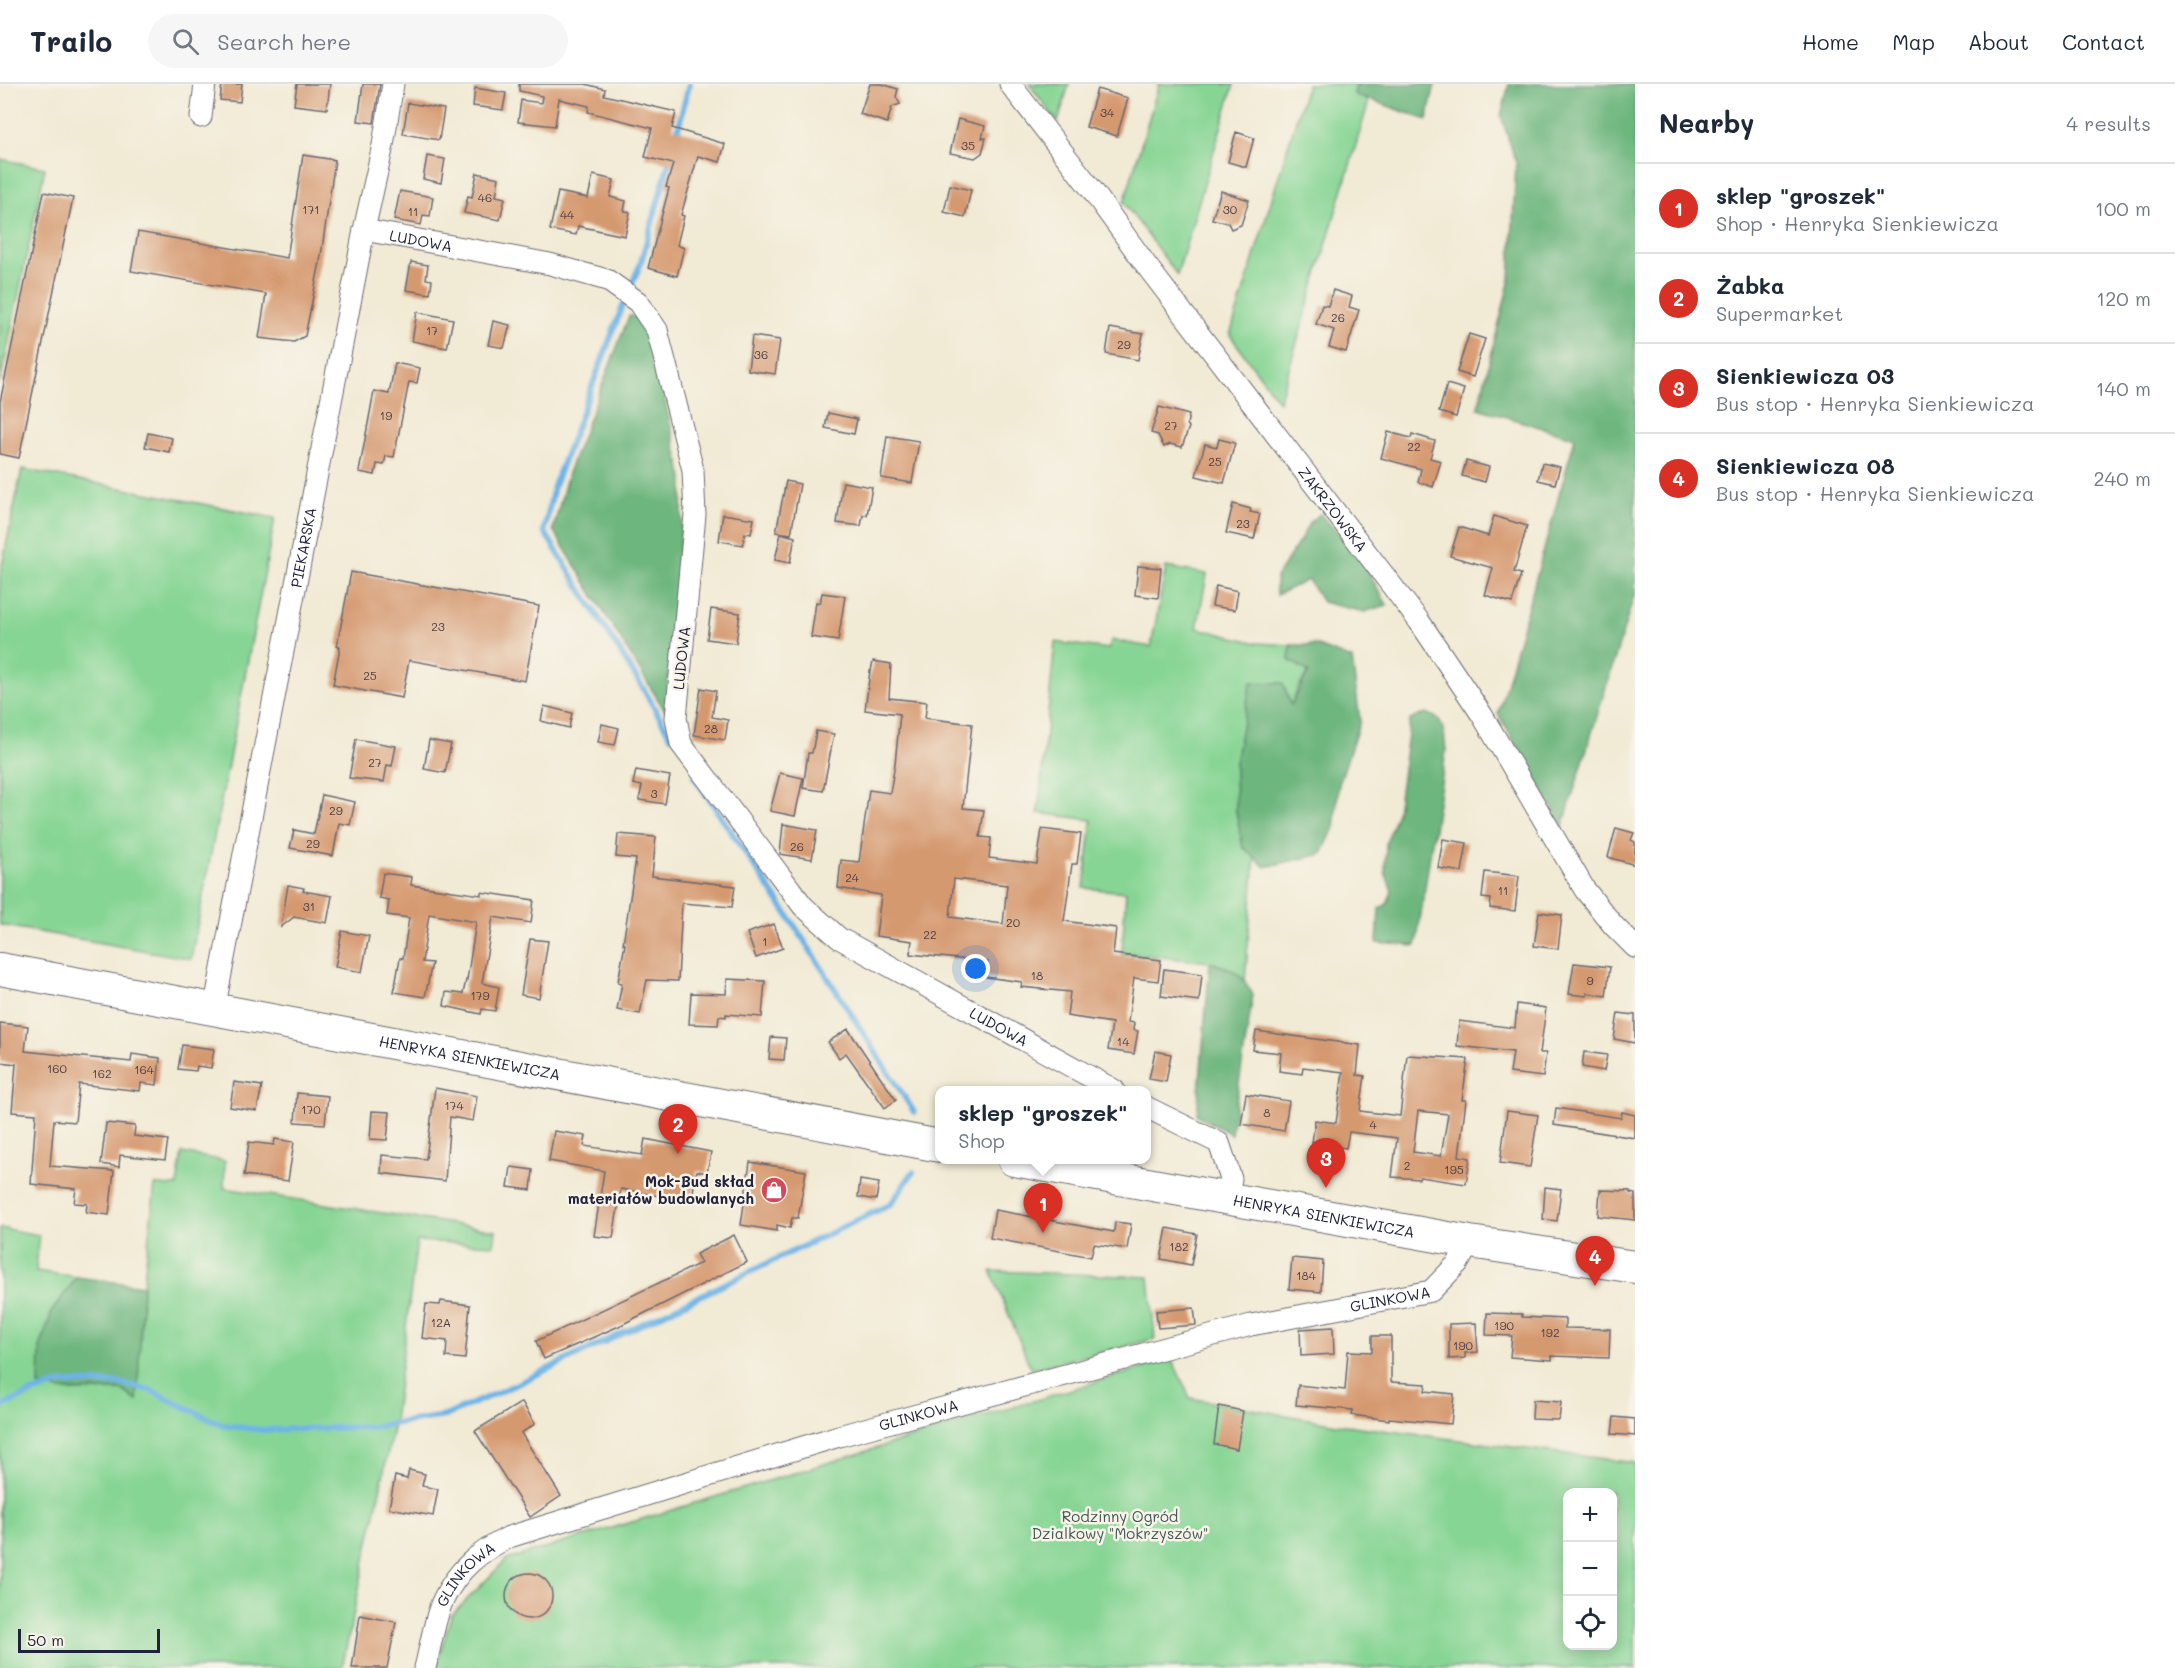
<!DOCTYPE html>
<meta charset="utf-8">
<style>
body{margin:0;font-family:Mali,sans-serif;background:#f6f6f7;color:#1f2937}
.controls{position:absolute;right:18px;bottom:18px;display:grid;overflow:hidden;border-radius:12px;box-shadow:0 3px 15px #0003}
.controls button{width:54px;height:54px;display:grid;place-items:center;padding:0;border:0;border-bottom:2px solid #e0e1e3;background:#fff;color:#1f2937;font:30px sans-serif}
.scale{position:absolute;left:18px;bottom:15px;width:142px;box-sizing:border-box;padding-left:6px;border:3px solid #22223b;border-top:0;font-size:16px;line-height:21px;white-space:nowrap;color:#22223b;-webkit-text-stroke:4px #f7f3e8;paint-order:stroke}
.you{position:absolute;left:976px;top:885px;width:21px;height:21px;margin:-15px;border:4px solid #fff;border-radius:50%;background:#1a73e8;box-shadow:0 0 0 9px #1a73e833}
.badge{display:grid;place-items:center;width:39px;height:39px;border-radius:50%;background:#d93025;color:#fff;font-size:20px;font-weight:700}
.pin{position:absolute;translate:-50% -50px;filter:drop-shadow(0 2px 3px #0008)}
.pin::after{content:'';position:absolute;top:32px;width:21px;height:18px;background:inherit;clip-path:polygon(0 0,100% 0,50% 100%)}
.popup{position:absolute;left:935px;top:1002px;width:216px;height:78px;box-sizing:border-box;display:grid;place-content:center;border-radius:12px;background:#fff;filter:drop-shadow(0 2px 4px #0005);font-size:20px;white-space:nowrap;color:#747a83}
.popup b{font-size:22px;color:#1f2937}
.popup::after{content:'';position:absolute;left:50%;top:100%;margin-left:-12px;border:12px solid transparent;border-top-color:#fff}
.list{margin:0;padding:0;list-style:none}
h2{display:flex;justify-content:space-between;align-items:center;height:78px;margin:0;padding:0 24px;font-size:26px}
h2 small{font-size:20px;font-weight:400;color:#747a83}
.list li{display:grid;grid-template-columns:39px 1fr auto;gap:18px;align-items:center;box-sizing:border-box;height:90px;padding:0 24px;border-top:2px solid #e0e1e3}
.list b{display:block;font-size:22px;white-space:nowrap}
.list p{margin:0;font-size:20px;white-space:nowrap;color:#747a83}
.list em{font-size:20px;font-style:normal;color:#747a83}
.icon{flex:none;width:33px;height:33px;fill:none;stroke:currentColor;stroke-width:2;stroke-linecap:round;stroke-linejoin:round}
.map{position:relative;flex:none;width:1635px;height:1584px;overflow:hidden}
header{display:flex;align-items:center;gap:36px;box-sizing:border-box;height:84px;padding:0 30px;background:#fff;border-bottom:2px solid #e0e1e3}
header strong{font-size:28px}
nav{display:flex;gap:33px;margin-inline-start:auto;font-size:21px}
.search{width:420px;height:54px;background:#f6f6f7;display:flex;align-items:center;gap:15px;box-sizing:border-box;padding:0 21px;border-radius:33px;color:#747a83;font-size:22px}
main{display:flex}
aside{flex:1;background:#fff}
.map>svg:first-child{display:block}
.green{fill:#87d594;stroke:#547c68;stroke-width:1.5;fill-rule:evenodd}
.forest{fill:#6db67e;stroke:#486c5c;stroke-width:1.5}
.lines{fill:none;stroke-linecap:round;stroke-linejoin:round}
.stream{stroke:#6eb4e5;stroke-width:6}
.building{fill:#d59970;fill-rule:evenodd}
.minor-casing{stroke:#6a6871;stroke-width:23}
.secondary-casing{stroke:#6a6871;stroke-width:34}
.minor{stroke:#fff;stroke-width:21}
.secondary{stroke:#fff;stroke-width:32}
.labels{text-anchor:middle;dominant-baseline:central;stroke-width:5;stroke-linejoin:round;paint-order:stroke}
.number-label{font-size:12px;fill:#4f4048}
.street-label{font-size:15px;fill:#22223b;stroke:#f7f3e8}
.poi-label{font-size:15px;font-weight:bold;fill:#22223b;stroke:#f7f3e8;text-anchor:end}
.park-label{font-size:15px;fill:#405856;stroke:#f7f3e8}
</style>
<header>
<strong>Trailo</strong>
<div class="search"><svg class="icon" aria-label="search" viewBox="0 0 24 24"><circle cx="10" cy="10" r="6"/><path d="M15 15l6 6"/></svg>Search here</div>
<nav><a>Home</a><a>Map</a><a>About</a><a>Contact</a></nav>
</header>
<main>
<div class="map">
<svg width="1635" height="1584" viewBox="0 0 1635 1584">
<rect width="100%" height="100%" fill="#f7f3e8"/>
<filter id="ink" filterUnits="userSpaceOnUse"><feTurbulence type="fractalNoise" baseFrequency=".0167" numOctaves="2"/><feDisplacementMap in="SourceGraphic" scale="12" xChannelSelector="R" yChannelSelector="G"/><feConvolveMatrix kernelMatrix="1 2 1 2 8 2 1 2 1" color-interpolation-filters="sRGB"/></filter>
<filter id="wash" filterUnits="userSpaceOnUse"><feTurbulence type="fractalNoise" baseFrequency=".008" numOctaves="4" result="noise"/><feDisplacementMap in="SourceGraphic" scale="24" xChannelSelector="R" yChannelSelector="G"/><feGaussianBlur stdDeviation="1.35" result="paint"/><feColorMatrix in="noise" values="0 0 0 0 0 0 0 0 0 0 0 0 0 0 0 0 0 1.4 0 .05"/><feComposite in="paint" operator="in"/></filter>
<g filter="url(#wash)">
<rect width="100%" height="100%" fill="#f1ead4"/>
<path class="green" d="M1029 0H1069L1058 38Z
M1159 0H1234L1177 191 1124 119Z
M1307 0H1357L1354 10 1369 17 1279 318 1230 251Z
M0 75 45 84 0 299Z
M22 385 275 434 191 875 0 841V491Z
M1166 483 1207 490 1197 544 1257 559 1291 561 1289 576 1309 587 1298 604 1291 622 1235 678 1236 727 1243 763 1255 773 1245 896 1229 884 1210 878 1122 869 1126 808 1084 804 1092 736 1038 729 1055 558 1109 565 1111 556 1151 563Z
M182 1069 225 1077 224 1104 496 1147 494 1161 417 1157 393 1345 342 1584H0V1144L39 1151 36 1187 77 1193 52 1227 67 1307 123 1306 136 1316 143 1202 155 1101 177 1102Z
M991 1187 1149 1193 1155 1255 1031 1285Z
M1172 1275 1190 1314 1337 1340 1635 1379V1584H436L451 1532 506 1476ZM1568 1408H1612V1562H1568Z"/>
<path class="forest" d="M1357 0H1435L1427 36 1354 10Z
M1509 0H1635V509L1563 742 1498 630 1575 354 1478 324 1510 195 1516 78 1501 32Z
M629 232 637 233 650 253 683 394 682 437 665 627 553 446 568 389Z
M1320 430 1357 468 1387 521 1364 528 1322 518 1308 496 1276 511V493L1301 455 1309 439Z
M1291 561H1315L1352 575 1360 637 1339 700 1334 744 1322 770 1265 783 1243 763 1236 727 1235 678 1251 598 1283 599 1291 621 1309 588 1289 576Z
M1426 629 1439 635 1444 648 1446 667 1416 862 1377 859 1379 825 1387 820 1392 807 1385 788 1386 759 1397 728 1410 636Z
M1210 878C1236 886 1240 887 1253 911L1231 1050 1197 1031Z
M77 1193 143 1202 137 1317 122 1306 67 1307 39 1302 40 1264 52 1227Z"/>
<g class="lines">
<path class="stream" d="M676 53 689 0
M632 200 640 181 671 72
M623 221 554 402 544 447 644 606 671 653
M694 693 789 833 914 1028
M0 1323 34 1308 63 1299H117L150 1306 222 1341 262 1346 372 1343 445 1332 517 1300 891 1120 913 1088"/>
</g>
<g id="blocks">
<path class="building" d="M222 0H242L240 18 220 16Z
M297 0H330L327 25 294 21Z
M363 0H380L374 39 358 37Z
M519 0H585L605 5 604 11 676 28 672 44 725 60 720 78 698 72 681 131 684 132 677 161 684 164 677 192 648 184 669 104 666 103 673 80 645 73 652 44 588 28 589 22 559 15 555 42 518 38 521 16 541 19 542 12 519 7Z
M870 0H882L898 5 896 13 900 20 892 23 887 39 860 30Z
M475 4 506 9 503 26 473 22Z
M1097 5 1128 14 1117 52 1086 43Z
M408 19 444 25 439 56 403 50Z
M958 35 985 42 982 54H986L982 69 975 74 950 69Z
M1236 48 1254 54 1246 83 1228 78Z
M303 71 335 76 320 178 305 252 294 258 259 254 266 210 131 187 138 148 287 174Z
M427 72 445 75 441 99 423 95Z
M477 89 499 94 496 112 505 114 500 136 464 129 468 112 472 113Z
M593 91 614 96 610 113 626 117 624 127 630 128 625 152 578 142 576 151 550 146 558 108 588 114Z
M950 101 971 106 965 133 944 128Z
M400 107 433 113 430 132 423 131 421 141 394 136Z
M1221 107 1249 116 1241 141 1231 145 1228 139 1212 135Z
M44 108 73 114 19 374 0 370V318Z
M411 178 428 181 426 195 432 196 430 210 406 206Z
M1333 206 1352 212 1349 223 1359 226 1346 268 1329 263 1334 246 1316 240 1322 221 1328 222Z
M417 228 453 235 447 264 412 257Z
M493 237 510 241 504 264 488 261Z
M1110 244 1143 250 1138 276 1106 270Z
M1469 250 1485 255 1473 293 1457 288Z
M752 252 780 256 775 290 748 286Z
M395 279 420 284 417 299 409 298 394 373 386 372 384 381 377 380 375 391 359 388 374 307 389 310Z
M1447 300 1464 305 1456 333 1439 328Z
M1159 323 1189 331 1187 340 1189 343 1182 363 1170 360 1164 363 1158 351 1151 349Z
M828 329 857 335 854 350 825 344Z
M1388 348 1411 354 1412 350 1435 357 1430 374 1441 377 1433 403 1418 398 1421 385 1381 374Z
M148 349 172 354 169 368 145 363Z
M887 352 919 357 912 399 881 394Z
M1219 355 1235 359 1224 399 1196 392 1205 360 1217 363Z
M1466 377 1489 383 1485 398 1462 392Z
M1542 379 1560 383 1555 400 1538 396Z
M786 397 800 400 791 450 776 448Z
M843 398 872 403 867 431H863L861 442 837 439Z
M1233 420 1251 425 1250 428 1260 430 1254 455 1226 449Z
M723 430 754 435 751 450 745 449 743 461 719 457Z
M1494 432 1527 442 1514 488 1521 490 1512 519 1485 511 1493 484 1450 472 1459 443 1488 452Z
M781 449 795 453 790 479 775 476Z
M1138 482 1161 484 1158 514 1135 511Z
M351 488 539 522 525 597 409 576 402 614 333 601 340 563 337 562Z
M1216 502 1238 507 1235 526 1212 522Z
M822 509 845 512 838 557 811 553 816 518 820 519Z
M711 525 740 529 736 559 707 555Z
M873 577 891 580 889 614 927 618 925 634 972 640 963 724 984 726 980 753 991 754 989 774 1037 780 1042 745 1081 750 1077 780H1072L1064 837 1116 844 1113 870 1161 876 1158 897 1134 894 1128 938 1134 939 1133 946 1138 947 1134 970 1108 966 1112 939 1067 932 1070 908 1021 903 1022 898 986 893 988 878 910 870 912 857 876 852 881 811 838 804 841 776 859 778 869 706 890 709 895 680 900 630 865 626 870 587H871ZM954 795 1007 801 1003 840 950 833Z
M701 604 716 607 712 633 728 636 725 656 694 651Z
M544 622 572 629 569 644 541 637Z
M602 640 619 644 615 661 598 658Z
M816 647 834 650 823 707 803 704 808 669H812Z
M356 655 396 662 392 682 387 681 384 698 349 694Z
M429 656 451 660 445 689 424 685Z
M636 686 670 692 665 720 639 716 642 702 633 700Z
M780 689 803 694 795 732 770 727Z
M322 711 355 718 350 741 339 739 333 772 290 764 294 746 314 750Z
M783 740 817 746 812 775 780 770Z
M1616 744 1634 749 1631 756 1635 758V781L1608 773Z
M618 750 656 753 652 792 735 802 732 823 682 819 678 897 647 896 640 930 617 926 622 899 618 898 625 860H623L636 775 616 773Z
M1443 755 1467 759 1462 788 1438 784Z
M1485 788 1519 792 1515 827 1490 824 1491 815 1482 814Z
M383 789 412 793 411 801 481 811V808L534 816 531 839 493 833 482 899 499 903 495 927 482 925 481 930 444 922 446 908 463 910 466 896H467L476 838 429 830 422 878 432 879 425 913 394 908 400 874H403L409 834 387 831 389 816 379 814Z
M288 801 304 804 303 807 332 812 327 839 294 833 281 843Z
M1539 828 1562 831 1558 865 1534 862Z
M774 840 783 864 756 874 747 849Z
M342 847 369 852 362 888 335 883Z
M530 855 548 857 539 914 521 911Z
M1574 879 1610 883 1606 912 1587 909V912L1569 910Z
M1164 885 1202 890 1199 917 1161 912Z
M727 895 765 897 762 933 726 930V933L719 932 718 941 689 940 691 909 726 910Z
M1517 920 1546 924 1540 969H1546L1543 993 1510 989 1513 968 1457 962 1459 937 1515 944Z
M1618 929 1635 931V959L1614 955Z
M0 939 28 942 25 967 131 978 132 970 160 974 157 1001 141 999 140 1007 79 1000 75 1038 54 1036 50 1082 114 1087 109 1131 86 1128 87 1120 74 1119 76 1105 31 1100 36 1030 12 1028 16 980 0 978Z
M848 945 896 1016 885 1024 846 969 839 974 828 958Z
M1256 947 1360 961 1357 991 1365 992 1360 1027 1400 1032 1407 971 1468 975 1462 1016H1466L1459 1072 1470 1074 1466 1100 1420 1093 1419 1095 1392 1093 1397 1054 1349 1048 1346 1064 1312 1059 1315 1036 1336 1039 1343 988 1303 983 1302 990 1279 987 1281 969 1253 966ZM1418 1027 1448 1030 1441 1072 1413 1068Z
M771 953 786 954 784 976 769 975Z
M182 961 214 965 211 984 197 982 196 987 178 985Z
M1155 967 1171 970 1166 998 1149 995Z
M1584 968 1607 971 1604 987 1582 983Z
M234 998 262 1002 257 1027 230 1023Z
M435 1004 477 1012 473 1037 450 1033 445 1097 381 1089 382 1071 426 1075Z
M297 1009 328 1012 325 1040 295 1038Z
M1246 1010 1289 1017 1284 1047 1241 1040Z
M1556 1024 1621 1034 1622 1028 1635 1031V1054L1554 1041Z
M372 1027 390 1028 387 1056 370 1055Z
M1507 1027 1538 1031 1530 1083 1500 1079Z
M106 1039 135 1042 134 1052 168 1056 165 1076 120 1071 119 1083 101 1080Z
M554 1047 586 1052 584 1062 642 1071 645 1055 711 1068 707 1089 697 1087 691 1118 621 1105 613 1154 594 1152 604 1087 549 1077Z
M275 1055 294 1058 288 1097 244 1091 249 1058 274 1061Z
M750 1078 806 1087 798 1134H792L790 1144 777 1141V1147L741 1141Z
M511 1083 533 1086 531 1106 508 1103Z
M860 1096 879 1099 876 1116 858 1113Z
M1545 1103 1561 1105 1557 1137 1543 1135Z
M1600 1106 1630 1107V1109L1635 1110V1136L1598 1132Z
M995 1126 1114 1148 1115 1138 1131 1140 1127 1165 1094 1160 1091 1173 990 1154Z
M1167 1144 1197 1150 1191 1181 1161 1175Z
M734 1151 747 1178 619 1242 544 1275 536 1257 701 1179 696 1170Z
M1292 1174 1323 1177 1321 1208 1289 1205Z
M441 1217 470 1221 465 1275 446 1273 447 1257 422 1254 426 1220 440 1221Z
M1194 1224 1196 1241 1158 1244 1156 1227Z
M1487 1229 1522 1230V1233L1565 1235V1244L1610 1245 1609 1274 1552 1272V1276L1510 1273 1512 1252 1486 1251Z
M1476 1239 1478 1268 1465 1269V1274L1449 1275V1240Z
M1333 1243 1334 1270 1301 1272 1300 1245Z
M1372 1252H1391V1298L1426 1300 1425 1307 1454 1310 1451 1340 1389 1334V1336L1352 1331 1353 1326 1296 1321 1298 1301 1345 1306 1348 1267 1372 1268Z
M1533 1316 1561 1318 1559 1336 1532 1335Z
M522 1318 535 1340 521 1349 561 1412 530 1433 475 1347Z
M1219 1322 1243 1327 1237 1365 1214 1360Z
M1614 1333 1635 1335V1352L1612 1350Z
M409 1386 425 1390 422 1402 438 1405 433 1432 389 1424 395 1392 407 1395Z
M506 1512a23 23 0 1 1 46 0a23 23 0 1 1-46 0Z
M360 1531 396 1538 387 1584H352Z"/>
</g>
</g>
<g filter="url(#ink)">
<use href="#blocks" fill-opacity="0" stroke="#6a6871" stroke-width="1.5"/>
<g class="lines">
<defs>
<g id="minor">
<path id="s1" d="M1010 0 1092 106 1149 185 1419 537 1482 631 1585 806 1613 841 1635 863"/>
<path d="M201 33 205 0"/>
<path id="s2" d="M364 146 550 180 607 196 638 218 657 246 693 386 695 431 676 634 681 660 803 822 839 854 1114 1006"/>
<path id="s3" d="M214 926 364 146 383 61 393 0"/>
<path d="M1146 1023 1219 1059 1231 1095 1226 1114"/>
<path id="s4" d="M425 1584C430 1565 435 1532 443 1516 458 1485 479 1468 509 1453L839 1352 1251 1241 1431 1207 1458 1179 1470 1158"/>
</g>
<g id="secondary">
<path id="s5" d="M0 885 940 1062"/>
<path id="s6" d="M1014 1076 1470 1158 1635 1183"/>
</g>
</defs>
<use href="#minor" class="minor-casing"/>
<use href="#secondary" class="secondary-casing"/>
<use href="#minor" class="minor"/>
<use href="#secondary" class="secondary"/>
</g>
</g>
<defs>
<symbol id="shop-disc" viewBox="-11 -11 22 22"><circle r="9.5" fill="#d1495b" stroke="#f7f3e8"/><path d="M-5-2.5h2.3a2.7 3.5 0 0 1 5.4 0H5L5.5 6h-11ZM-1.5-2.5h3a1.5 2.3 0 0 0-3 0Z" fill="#fff"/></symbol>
</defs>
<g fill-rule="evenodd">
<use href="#shop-disc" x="759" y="1091" width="30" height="30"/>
</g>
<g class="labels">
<g class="number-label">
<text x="1107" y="28">34</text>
<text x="968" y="61">35</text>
<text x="485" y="113">46</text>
<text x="311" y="125">171</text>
<text x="1230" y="125">30</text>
<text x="413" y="127">11</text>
<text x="567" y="130">44</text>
<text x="1338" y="233">26</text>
<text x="432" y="246">17</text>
<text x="1124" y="260">29</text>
<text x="761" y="270">36</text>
<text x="386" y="331">19</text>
<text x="1171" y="341">27</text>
<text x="1414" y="362">22</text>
<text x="1215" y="377">25</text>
<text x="1243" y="439">23</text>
<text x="438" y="542">23</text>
<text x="370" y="591">25</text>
<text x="711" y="644">28</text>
<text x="375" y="678">27</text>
<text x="654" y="709">3</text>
<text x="336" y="726">29</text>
<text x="313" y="759">29</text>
<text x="797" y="762">26</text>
<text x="852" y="793">24</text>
<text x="1503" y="806">11</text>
<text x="309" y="822">31</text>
<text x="1013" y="838">20</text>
<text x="930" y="850">22</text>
<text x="765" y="857">1</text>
<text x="1037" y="891">18</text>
<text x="1590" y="896">9</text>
<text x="480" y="911">179</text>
<text x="1123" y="957">14</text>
<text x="57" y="984">160</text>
<text x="144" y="985">164</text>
<text x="102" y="989">162</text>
<text x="454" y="1021">174</text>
<text x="311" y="1025">170</text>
<text x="1267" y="1028">8</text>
<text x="1373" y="1040">4</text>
<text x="1407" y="1081">2</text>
<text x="1454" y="1085">195</text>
<text x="1179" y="1162">182</text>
<text x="1306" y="1191">184</text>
<text x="441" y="1238">12A</text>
<text x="1504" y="1241">190</text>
<text x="1550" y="1248">192</text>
<text x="1463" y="1261">190</text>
</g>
<g class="street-label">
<text stroke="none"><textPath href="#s2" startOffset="58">LUDOWA</textPath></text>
<text stroke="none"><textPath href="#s1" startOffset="534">ZAKRZOWSKA</textPath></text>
<text stroke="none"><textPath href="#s3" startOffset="471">PIEKARSKA</textPath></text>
<text transform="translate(681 574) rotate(-84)">LUDOWA</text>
<text stroke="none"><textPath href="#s2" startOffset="1174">LUDOWA</textPath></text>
<text stroke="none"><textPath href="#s5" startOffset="478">HENRYKA SIENKIEWICZA</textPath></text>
<text stroke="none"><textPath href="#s6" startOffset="315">HENRYKA SIENKIEWICZA</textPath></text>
<text stroke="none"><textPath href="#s4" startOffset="1077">GLINKOWA</textPath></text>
<text stroke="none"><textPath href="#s4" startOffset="591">GLINKOWA</textPath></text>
<text stroke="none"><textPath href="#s4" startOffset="105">GLINKOWA</textPath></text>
</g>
<g class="poi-label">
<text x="754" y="1097">Mok-Bud skład<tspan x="754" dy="17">materiałów budowlanych</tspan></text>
</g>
<g class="park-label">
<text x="1120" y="1432">Rodzinny Ogród<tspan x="1120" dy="17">Dzialkowy "Mokrzyszów"</tspan></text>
</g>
</g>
</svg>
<div class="controls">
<button>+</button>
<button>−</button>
<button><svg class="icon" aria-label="locate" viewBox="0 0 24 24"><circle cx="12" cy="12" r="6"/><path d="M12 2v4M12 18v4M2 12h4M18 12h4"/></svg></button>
</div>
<div class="scale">50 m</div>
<div class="you"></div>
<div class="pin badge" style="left:1043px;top:1149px">1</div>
<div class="popup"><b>sklep &quot;groszek&quot;</b>Shop</div>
<div class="pin badge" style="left:678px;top:1070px">2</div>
<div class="pin badge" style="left:1326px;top:1104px">3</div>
<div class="pin badge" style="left:1595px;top:1202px">4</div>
</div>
<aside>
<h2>Nearby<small>4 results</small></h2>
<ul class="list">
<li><span class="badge">1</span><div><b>sklep &quot;groszek&quot;</b><p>Shop · Henryka Sienkiewicza</p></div><em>100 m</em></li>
<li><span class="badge">2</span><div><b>Żabka</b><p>Supermarket</p></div><em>120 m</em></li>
<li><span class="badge">3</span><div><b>Sienkiewicza 03</b><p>Bus stop · Henryka Sienkiewicza</p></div><em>140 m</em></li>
<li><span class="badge">4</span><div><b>Sienkiewicza 08</b><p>Bus stop · Henryka Sienkiewicza</p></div><em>240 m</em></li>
</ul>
</aside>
</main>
